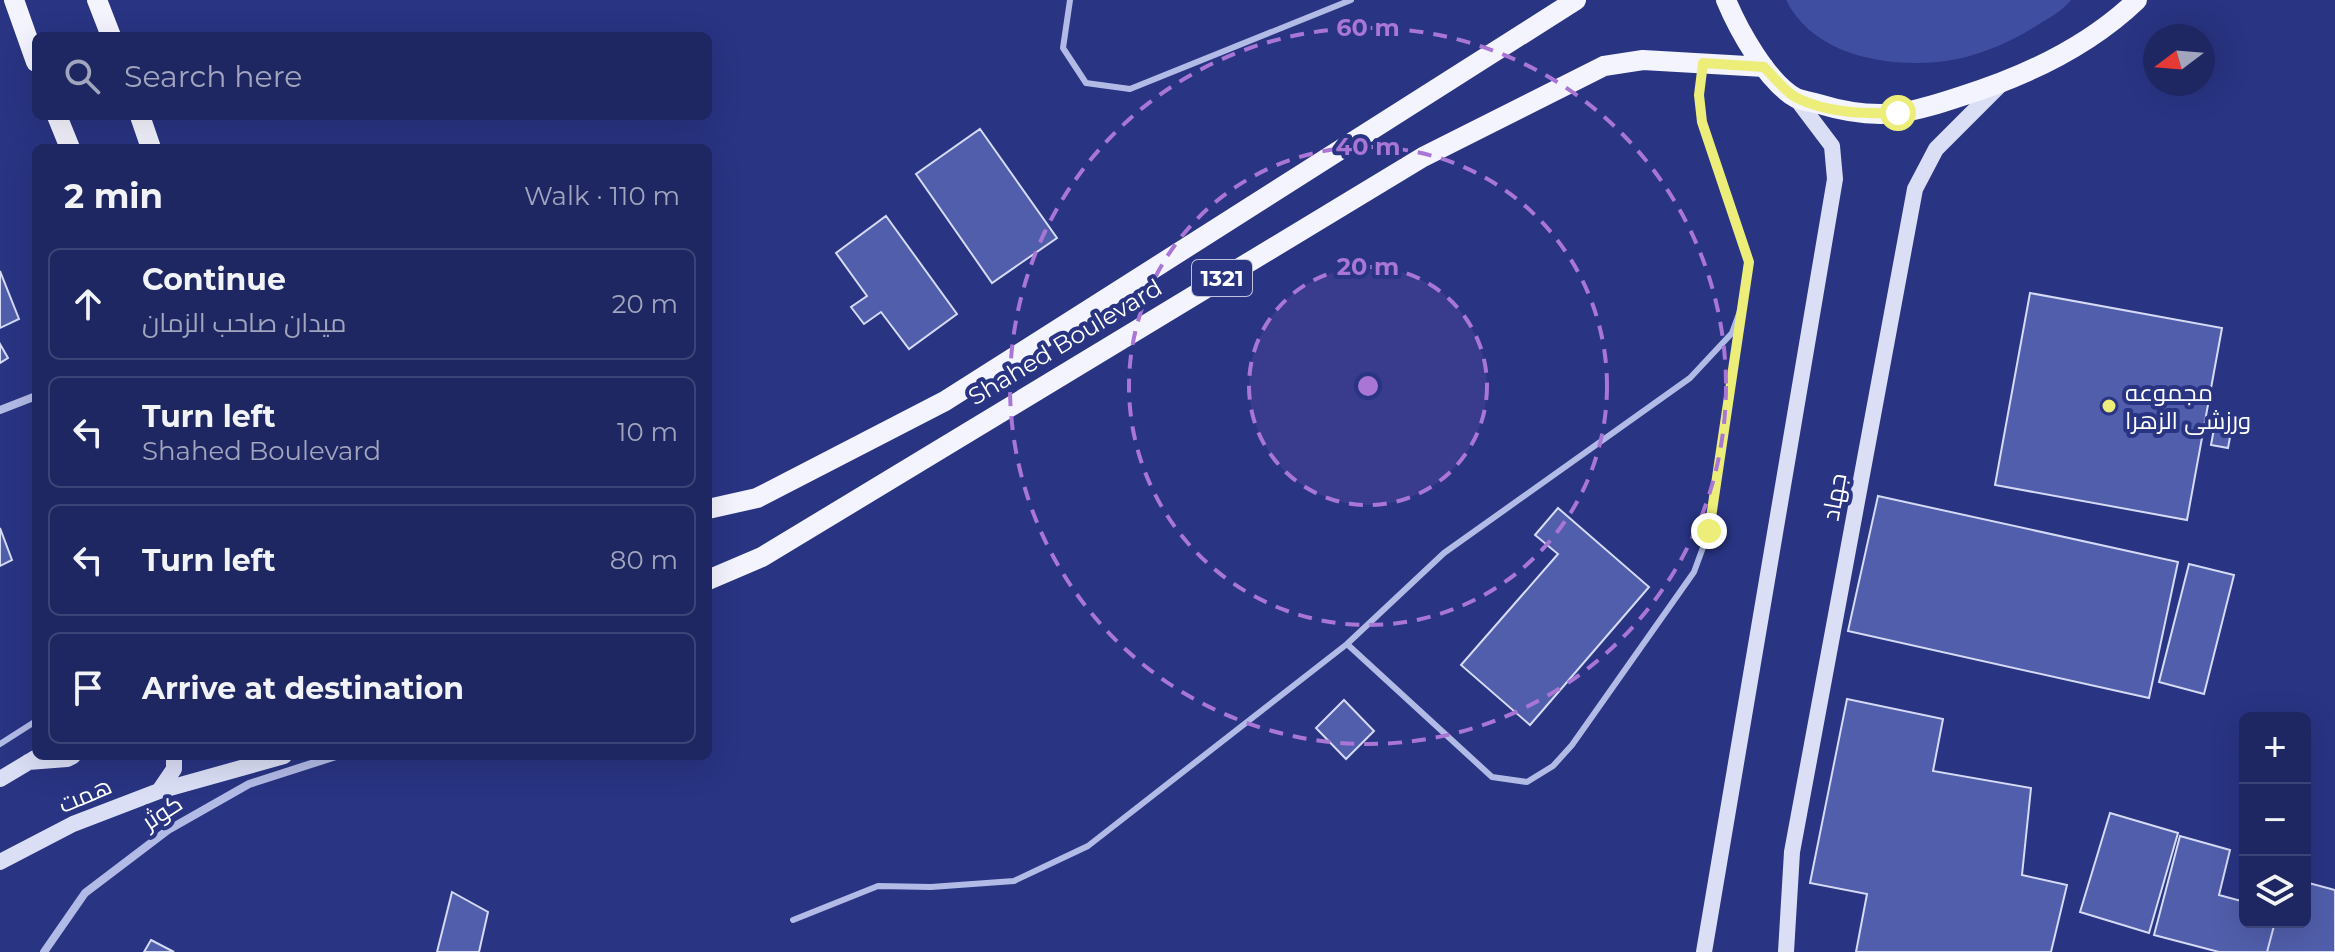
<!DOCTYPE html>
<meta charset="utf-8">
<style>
body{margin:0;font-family:Montserrat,Cairo,sans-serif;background:#272f68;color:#f1f3f6}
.controls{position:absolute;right:24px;bottom:24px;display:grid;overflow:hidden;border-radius:12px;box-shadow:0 8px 32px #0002}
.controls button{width:72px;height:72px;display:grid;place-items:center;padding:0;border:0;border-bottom:2px solid #3c4477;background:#1f2762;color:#f1f3f6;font:40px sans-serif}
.compass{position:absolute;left:2143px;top:24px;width:72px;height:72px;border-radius:50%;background:#1f2762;box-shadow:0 8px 32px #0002;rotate:254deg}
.stop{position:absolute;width:24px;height:24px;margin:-18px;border:6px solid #ecee79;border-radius:50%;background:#fff}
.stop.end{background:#ecee79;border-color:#fff;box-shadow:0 2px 8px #0008}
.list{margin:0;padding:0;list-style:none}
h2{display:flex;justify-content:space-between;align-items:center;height:104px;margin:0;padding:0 32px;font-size:34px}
h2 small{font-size:26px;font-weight:400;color:#a1a5be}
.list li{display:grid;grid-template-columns:52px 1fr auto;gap:24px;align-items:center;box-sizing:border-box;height:112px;margin:0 16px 16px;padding:0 16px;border:2px solid #3c4477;border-radius:12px}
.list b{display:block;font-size:30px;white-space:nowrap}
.list p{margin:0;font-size:26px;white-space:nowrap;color:#a1a5be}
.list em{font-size:26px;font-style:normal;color:#a1a5be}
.icon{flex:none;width:44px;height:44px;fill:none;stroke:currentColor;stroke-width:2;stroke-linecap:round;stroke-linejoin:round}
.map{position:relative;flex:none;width:2335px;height:952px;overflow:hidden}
.search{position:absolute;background:#1f2762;box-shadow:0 8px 32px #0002;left:32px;top:32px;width:680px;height:88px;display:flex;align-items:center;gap:20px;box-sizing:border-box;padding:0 28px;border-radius:12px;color:#a1a5be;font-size:30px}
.panel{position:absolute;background:#1f2762;box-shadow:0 8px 32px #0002;left:32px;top:144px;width:680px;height:616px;border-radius:12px}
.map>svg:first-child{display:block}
.green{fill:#404ea1}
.building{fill:#515eab;stroke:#d5daf5;stroke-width:2}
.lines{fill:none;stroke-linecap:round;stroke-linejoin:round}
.lane{stroke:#b2bae6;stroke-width:6}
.street{stroke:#b2bae6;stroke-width:8}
.secondary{stroke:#dbdff6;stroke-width:16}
.primary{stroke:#f3f4fd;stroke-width:20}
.route{stroke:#ecee79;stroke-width:10}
.ring{fill:none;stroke:#a976d5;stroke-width:4;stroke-dasharray:14 10}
.poi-dot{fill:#ecee79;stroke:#293483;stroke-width:3}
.labels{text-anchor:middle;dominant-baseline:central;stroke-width:8;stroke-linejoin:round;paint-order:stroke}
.shield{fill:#293483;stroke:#bfc2da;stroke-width:2}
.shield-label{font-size:22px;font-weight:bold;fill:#fff}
.street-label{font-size:24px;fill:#fff;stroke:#293483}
.poi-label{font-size:24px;fill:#fff;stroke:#293483;text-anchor:start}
.centre{fill:#a976d5;stroke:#293483;stroke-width:4}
.ring-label{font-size:24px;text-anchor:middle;font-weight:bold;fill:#a976d5;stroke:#293483;stroke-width:8;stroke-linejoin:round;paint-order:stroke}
</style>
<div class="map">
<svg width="2335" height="952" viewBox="0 0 2335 952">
<rect width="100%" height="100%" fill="#293483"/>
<path class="green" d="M1786 0H2071C2061 12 2049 18 2036 26 2008 44 1971 59 1938 62 1882 67 1813 54 1786 0Z"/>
<path class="building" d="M980 129 1057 238 992 283 916 174Z
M886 216 957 314 909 349 881 312 864 324 851 307 867 296 836 253Z
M0 271 19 319 0 328Z
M2030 293 2222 328 2187 520 1995 485Z
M0 344 8 358 0 363Z
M2216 418 2233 421 2228 448 2211 445Z
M1878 496 2178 562 2149 698 1848 631Z
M1558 508 1649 587 1530 725 1461 665 1558 554 1535 535Z
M0 528 12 560 0 566Z
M2189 564 2234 575 2204 694 2159 682Z
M1847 699 1943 719 1933 771 2031 788 2022 875 2067 885 2051 952H1856L1867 894 1810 883Z
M1344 700 1374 731 1346 759 1316 728Z
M2110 813 2178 833 2149 933 2080 912Z
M2180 836 2230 850 2219 895 2245 902V922H2275L2267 952H2219L2154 935Z
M2305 882 2335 890V952H2267L2275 922H2305Z
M452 892 488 912 479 952H437Z
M151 940 174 952H144Z"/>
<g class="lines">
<path class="lane" d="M1070 0 1063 48 1086 83 1130 89 1351 0
M1347 644 1492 777 1527 782 1553 766 1572 745 1694 572 1709 531 1741 320
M0 744 36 721
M793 920 878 886 931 887 1014 881 1088 846 1347 644 1444 553 1690 378 1732 333 1744 300 1749 262 1702 122 1699 95 1703 67"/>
<path class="street" d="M0 410 36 396
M44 952 85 893 168 830 249 784 336 756"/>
<path class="secondary" d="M28 762 67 759 73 756
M0 779 37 757
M159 791 174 769V756
M0 862 73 824 159 791 284 756
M1704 952 1835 179 1832 146 1795 97
M1786 952 1792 852 1915 189 1936 149 2002 83"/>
<path class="primary" d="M14 0 36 62
M97 0 111 36
M1726 0C1738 29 1767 82 1796 98 1803 101 1812 102 1819 104 1845 112 1871 116 1898 113 1920 110 1941 103 1962 96 2026 76 2088 47 2137 0
M57 116 70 148
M140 116 151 148
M708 509 757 498 945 401 1576 0
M708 580 762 557 1423 157 1604 66 1643 60 1764 67"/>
</g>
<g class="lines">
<path class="route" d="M1709 531 1749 262 1702 122 1699 95 1703 63 1764 67C1773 76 1785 92 1797 98 1827 113 1865 114 1898 113"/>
</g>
<circle cx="1368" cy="386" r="119" fill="#a976d5" fill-opacity=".12"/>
<g class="ring">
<circle cx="1368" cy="386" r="119"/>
<circle cx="1368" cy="386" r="239"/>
<circle cx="1368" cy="386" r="358"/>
</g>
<circle class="poi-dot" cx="2109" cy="406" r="8"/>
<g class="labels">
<rect class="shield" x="1192" y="260" width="60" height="36" rx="6"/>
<g class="shield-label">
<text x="1222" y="278">1321</text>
</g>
<g class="street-label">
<text transform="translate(1065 342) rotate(-31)">Shahed Boulevard</text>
<text transform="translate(1834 497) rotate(-80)">جهاد</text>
<text transform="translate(85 795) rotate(-23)">همت</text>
<text transform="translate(162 812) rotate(-33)">کوثر</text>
</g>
<g class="poi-label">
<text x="2125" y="392">مجموعه<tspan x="2125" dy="28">ورزشی الزهرا</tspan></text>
</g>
</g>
<circle cx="1368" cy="386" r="12" class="centre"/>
<g class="ring-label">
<text x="1368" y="36">60 m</text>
<text x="1368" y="155">40 m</text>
<text x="1368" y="275">20 m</text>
</g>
</svg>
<div class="controls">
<button>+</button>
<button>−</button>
<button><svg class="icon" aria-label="layers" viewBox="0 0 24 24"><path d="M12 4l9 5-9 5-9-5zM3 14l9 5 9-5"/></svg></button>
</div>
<svg class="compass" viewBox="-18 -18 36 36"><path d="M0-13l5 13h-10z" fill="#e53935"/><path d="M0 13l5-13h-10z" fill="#a1a5be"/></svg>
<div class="stop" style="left:1898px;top:113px"></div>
<div class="stop end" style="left:1709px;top:531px"></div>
<div class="search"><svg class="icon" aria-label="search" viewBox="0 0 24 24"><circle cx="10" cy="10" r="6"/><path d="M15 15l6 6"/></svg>Search here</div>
<section class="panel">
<h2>2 min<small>Walk · 110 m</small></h2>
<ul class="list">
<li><svg class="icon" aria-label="ahead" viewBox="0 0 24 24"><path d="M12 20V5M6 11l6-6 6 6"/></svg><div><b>Continue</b><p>میدان صاحب الزمان</p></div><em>20 m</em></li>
<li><svg class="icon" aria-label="left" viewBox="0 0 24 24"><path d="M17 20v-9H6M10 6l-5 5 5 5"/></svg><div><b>Turn left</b><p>Shahed Boulevard</p></div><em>10 m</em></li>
<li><svg class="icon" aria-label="left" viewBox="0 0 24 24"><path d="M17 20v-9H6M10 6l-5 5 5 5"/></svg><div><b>Turn left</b></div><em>80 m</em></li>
<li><svg class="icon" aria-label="arrive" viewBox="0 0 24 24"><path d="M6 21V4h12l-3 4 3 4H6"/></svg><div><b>Arrive at destination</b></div></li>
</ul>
</section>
</div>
